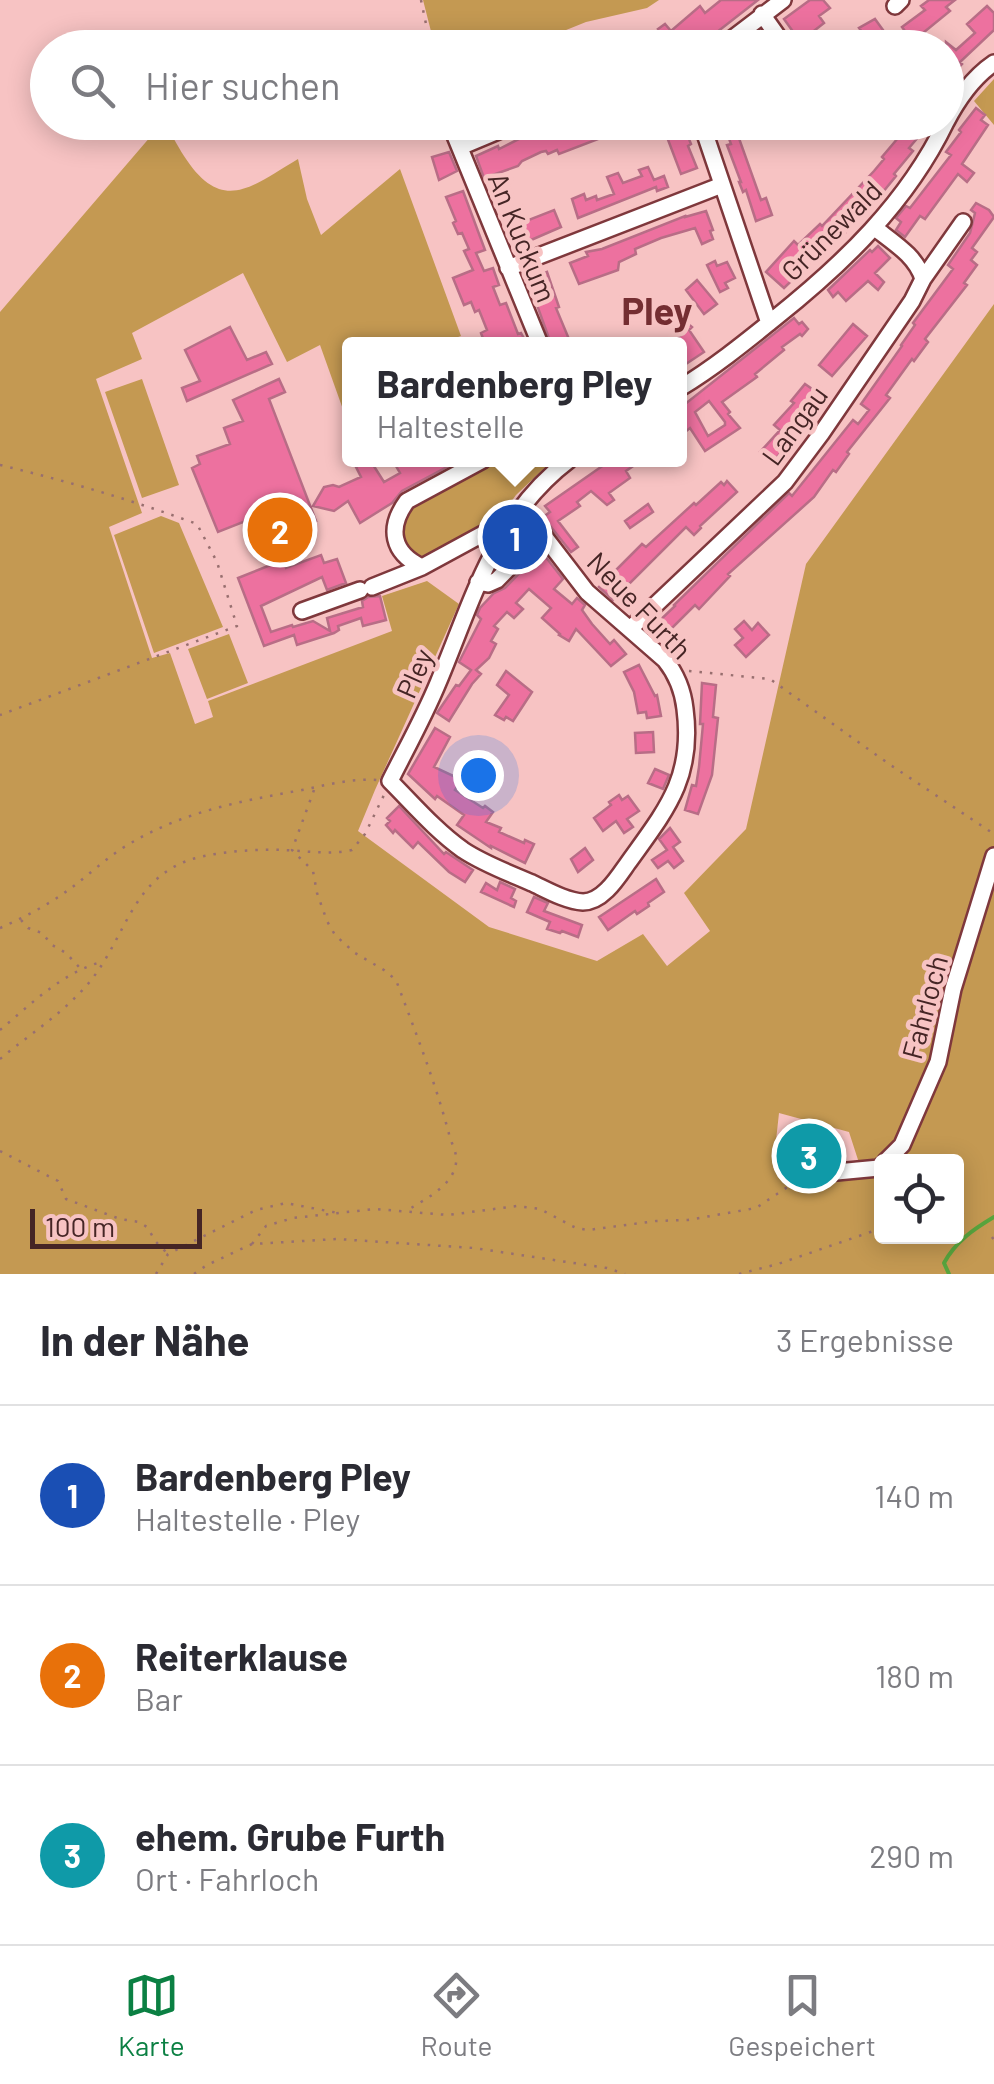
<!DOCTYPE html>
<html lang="de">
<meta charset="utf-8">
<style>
body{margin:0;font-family:Barlow,sans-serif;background:#f2f2f3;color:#2b2b33}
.controls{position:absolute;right:30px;bottom:30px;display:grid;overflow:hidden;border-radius:10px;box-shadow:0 5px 25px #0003}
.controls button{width:90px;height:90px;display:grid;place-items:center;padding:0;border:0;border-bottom:2px solid #e1e1e2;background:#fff;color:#2b2b33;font:50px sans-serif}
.scale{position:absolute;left:30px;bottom:25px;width:172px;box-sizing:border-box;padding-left:10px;border:5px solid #452525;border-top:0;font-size:28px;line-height:35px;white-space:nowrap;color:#452525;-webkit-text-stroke:8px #f7c3c3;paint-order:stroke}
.you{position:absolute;left:478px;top:775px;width:35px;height:35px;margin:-25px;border:8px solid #fff;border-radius:50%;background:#1a73e8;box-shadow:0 0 0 15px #1a73e833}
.badge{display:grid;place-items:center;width:65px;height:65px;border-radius:50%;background:#0b8043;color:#fff;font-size:32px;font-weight:700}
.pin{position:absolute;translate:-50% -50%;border:5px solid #fff;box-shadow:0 2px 10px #0006}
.popup{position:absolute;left:342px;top:337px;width:345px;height:130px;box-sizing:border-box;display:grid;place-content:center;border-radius:10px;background:#fff;filter:drop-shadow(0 2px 8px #0005);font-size:32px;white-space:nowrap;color:#7c7c81}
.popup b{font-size:38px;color:#2b2b33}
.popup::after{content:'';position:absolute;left:50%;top:100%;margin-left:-20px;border:20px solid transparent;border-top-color:#fff}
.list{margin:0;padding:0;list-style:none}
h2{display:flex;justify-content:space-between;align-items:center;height:130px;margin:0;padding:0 40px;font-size:42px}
h2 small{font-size:32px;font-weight:400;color:#7c7c81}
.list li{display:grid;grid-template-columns:65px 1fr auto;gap:30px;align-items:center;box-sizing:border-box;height:180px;padding:0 40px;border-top:2px solid #e1e1e2}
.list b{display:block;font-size:38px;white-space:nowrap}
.list p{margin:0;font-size:32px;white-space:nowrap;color:#7c7c81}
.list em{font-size:32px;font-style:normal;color:#7c7c81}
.icon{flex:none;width:55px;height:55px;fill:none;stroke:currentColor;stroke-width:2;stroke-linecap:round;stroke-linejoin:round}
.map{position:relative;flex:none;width:994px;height:1274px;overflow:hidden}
.search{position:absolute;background:#fff;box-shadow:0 5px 25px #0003;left:30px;right:30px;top:30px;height:110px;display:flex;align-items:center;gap:25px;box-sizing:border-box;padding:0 35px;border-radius:55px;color:#7c7c81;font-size:38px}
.sheet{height:670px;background:#fff}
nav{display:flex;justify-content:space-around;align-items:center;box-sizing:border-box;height:140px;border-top:2px solid #e1e1e2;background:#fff;font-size:28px;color:#7c7c81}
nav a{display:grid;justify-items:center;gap:5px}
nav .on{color:#0b8043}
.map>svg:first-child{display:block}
.green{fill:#c49952;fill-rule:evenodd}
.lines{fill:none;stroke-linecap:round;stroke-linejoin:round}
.stream{stroke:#58a53e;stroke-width:4}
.building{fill:#ed719f;stroke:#b86d86;stroke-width:2.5;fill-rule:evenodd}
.minor-casing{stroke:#7f383c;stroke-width:20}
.path{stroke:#986f6f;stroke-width:2.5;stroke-dasharray:2.5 8;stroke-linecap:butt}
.minor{stroke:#fff;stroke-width:15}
.labels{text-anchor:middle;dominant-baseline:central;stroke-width:9;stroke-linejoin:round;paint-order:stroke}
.street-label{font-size:28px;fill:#452525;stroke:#f7c3c3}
.district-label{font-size:38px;font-weight:bold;fill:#742e32;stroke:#f7c3c3}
</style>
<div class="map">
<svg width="994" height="1274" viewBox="0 0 994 1274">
<rect width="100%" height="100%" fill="#f7c3c3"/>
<path class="green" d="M423 0H659L647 8 586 22 524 47H435Z
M994 79V125L974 101Z
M143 123H163C172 134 177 145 184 156 222 215 251 187 298 159L307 199 321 235 400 169 461 336 438 344H350V429L320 345 287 362 243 273 132 333 142 359 96 379 142 513 109 527 152 658 170 653 195 724 213 717 208 701 392 631 382 596 427 581 459 604 375 790 358 831 489 927 597 961 643 934 667 966 710 931 684 893 746 829 806 564 994 304V1274H0V312L151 136ZM779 1113 849 1132 860 1166 800 1171 773 1168ZM882 1162H956V1236H882Z
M142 379 179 485 142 498 105 392Z
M490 460H553L516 495 498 520 428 559 416 557 400 542 403 514 412 504Z
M161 516 179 523 223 627 154 653 114 535Z
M229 634 248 683 207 699 188 649Z"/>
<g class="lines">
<path class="stream" d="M949 1274 944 1263C956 1241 974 1229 994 1217"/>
</g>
<path class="building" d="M721 0H758L703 43 700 39 693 44 688 39 677 48H672L658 29 665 24 671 31 700 6 705 13Z
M810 0H823L830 8 819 16 824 23 810 34 820 47H804L784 19Z
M929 0H955L946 7 950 11 918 37 922 43 915 48H896L910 38 902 27 925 10 921 6Z
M987 6 994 13V30L960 62 962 64 946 81V42L956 50 975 33 967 24Z
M875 19 896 48H874L859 28Z
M976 108 985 115 981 120 988 125 962 164 974 173 967 182 958 174 925 219 920 216 905 237 896 230 901 222 896 218 906 206 910 208 951 155 946 152 961 132 959 130Z
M586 122H616L619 131 559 154 557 150 548 154 546 151 541 152 522 161 518 166 484 178 476 156 498 146 499 149 533 132 535 138 558 129V130L571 125 572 128Z
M671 122H682L691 144 688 146 697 168 681 174 667 137 675 133Z
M723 122H755L736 130 761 200 766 198 772 215 756 221 746 190 743 192 739 182H741L727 145 731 144Z
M888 122H931L909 148 913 151 894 174 896 176 874 203 873 202 845 233 843 231 784 288 766 272 794 241 798 245 820 224 822 226 874 171 884 159 882 157 898 138 896 137 899 132Z
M449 152 457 171 439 180 432 157Z
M648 167 654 180 664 176 668 187 657 191 656 187 578 218 572 199 584 194 586 200 596 196 597 200 614 194 607 177 618 173 623 183 642 176 639 170Z
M463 191 485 250 476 253 484 271 493 268 499 285 493 287 500 305 506 303 518 334 521 333 527 344H499L497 340 485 344 481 333 487 330 479 310 475 312 471 302 464 305 453 278 473 270 464 251 469 249 462 233 458 234 453 223 456 221 446 197Z
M976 203 989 210 994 217 972 248 977 252 971 260 977 265 964 283 967 285 925 339 928 342 914 361 912 359 886 395 890 398 847 452 849 454 836 472 833 470 814 497 728 574 730 576 699 609 695 605 665 635 655 625 675 606 674 605 789 493 792 496 853 420 858 424 869 410 861 404 902 346 901 345 915 325 913 323 953 269 948 265 970 233 975 213 971 210Z
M554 210 561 227 515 247 508 228Z
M706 211 713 230 710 231 713 239 702 244 695 228 661 238 635 249 636 254 619 262 618 270 579 284 570 263 588 256 586 252 602 249 685 216V217Z
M878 246 890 258 875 273 884 282 878 290 868 281 846 301 838 292 833 297 828 290 870 250 872 252Z
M715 261 717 266 727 262 735 278 725 283 728 288 720 292 707 265Z
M547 272 559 307 556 308 571 344H551L528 280Z
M697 280 717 304 704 314 686 290Z
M680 317 692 327 689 330 704 352 680 368V344H668L680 336Z
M794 318 799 324 802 322 808 329 802 336 800 334 782 347 784 350 755 374 757 377 722 402 730 412 728 414 740 428 705 451 690 428 680 436V408ZM709 401 725 422V425L708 436 695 412Z
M853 324 867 336 832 376 819 365Z
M230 327 247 360 266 352 272 364 187 401 182 388 200 381 185 350Z
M279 379 285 392 269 399 316 521 268 540 258 516 218 532 192 468 200 464 197 456 230 444 224 428 243 421 233 400Z
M805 384 818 393 817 396 793 424 796 427 784 440 788 444 772 463 760 452 780 430 774 425 794 403 791 401Z
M370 460 384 482 400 473 396 466 409 460H460L402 491 392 503 360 523 348 501 334 511 313 506 324 487 333 485 339 487 361 477 356 467Z
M611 460H642L626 471 630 478 609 493 614 500 607 505 591 491 577 502 580 506 558 521 578 547 571 552 543 517 550 512 545 506Z
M727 481 737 492 700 526 701 528 694 535 686 527 613 600 599 587 642 544 646 547 694 503 696 505 721 482 724 485Z
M648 504 653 512 630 528 625 521Z
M541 551 563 579 554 589 572 604 577 598 585 605 582 610 592 624 610 644 614 640 626 654 611 666 576 629 569 641 559 635 560 634 542 618 551 608 529 589 516 603 523 609 514 618 507 612 494 626 498 629 491 641 496 644 489 658 476 670 481 674 472 684 449 721 437 713 456 685 459 686 471 670 459 662 481 619 477 615 480 608 494 593 505 588Z
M321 555 324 563 337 559 346 583 327 590 322 577 261 606 271 632 292 625 293 627 313 621 330 631 327 618 363 607 362 601 368 597 380 596 386 620 363 626 361 618 338 626 339 630 334 633 297 645 294 635 264 646 238 578 283 560 286 568Z
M744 621 752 630 758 623 769 635 746 657 735 645 743 638 735 629Z
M639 665 655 696 657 695 661 716 647 718 646 712 638 713 634 692 624 672Z
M506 671 532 692 513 721 506 717 504 720 495 715 509 695 497 685Z
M702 683 716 685 713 717 718 718 712 775 698 814 685 810 692 785 696 786 699 767 703 724H700Z
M435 728 450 737 434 767 462 780 455 790 483 808 485 806 493 812 486 822 501 828 499 832 524 843 525 840 534 844 525 863 491 846V848L457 825 464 815 437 796 435 799 408 774Z
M653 732 654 752 636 753 635 733Z
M655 769 669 775 663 789 648 783Z
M619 795 622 800 628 796 639 811 627 819 633 827 624 833 616 821 603 831 594 818 611 805 609 802Z
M399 806 444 854 446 852 473 870 465 882 449 872 418 842 413 848 395 830 393 833 386 825 390 821 387 818Z
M670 828 680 842 673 847 683 861 674 868 668 861 658 868 652 860 667 850 659 839Z
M585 848 593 860 578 872 571 859Z
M656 879 664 892 648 903 649 906 637 914 635 911 608 930 599 917Z
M500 882 515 889 511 898 516 901 514 907 481 892 486 883 497 890Z
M534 897 548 903 544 911 582 925 578 937 562 931 560 933 547 929 550 922 527 912Z
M811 1143 841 1148 840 1160 820 1162 796 1159 798 1146 810 1148Z"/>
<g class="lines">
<defs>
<path id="minor" d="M895 6 901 0
M762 14 786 48
M720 48 783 0
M701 122 769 323
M946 122C958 99 972 78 994 63
M453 131 540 344
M460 147 520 122
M508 268 722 185
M923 279 963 222
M680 388C713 368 743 344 774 319 843 264 907 203 946 122
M483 460 407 501C387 528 392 553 422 567L492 529 508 524
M518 511 531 519 587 592 665 660C677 675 683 691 685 709 694 778 666 810 628 863 618 877 603 902 583 902 566 901 547 890 532 883 509 873 484 864 463 850 436 831 413 804 390 781 406 749 424 717 438 683 473 600 494 517 569 460
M478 582 488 584 497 580 543 533
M372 587 422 567
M302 611 360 590
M630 629 785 482 821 434 912 301 923 279C916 256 894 243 875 228
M885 1162 902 1145 938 1062 953 989 994 856
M805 1175 879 1168 882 1165"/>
</defs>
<use href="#minor" class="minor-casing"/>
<path class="path" d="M421 0 431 48
M0 465C67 481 132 500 197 524L217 562 237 626 0 715
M689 671 770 679 889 764 994 834
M314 790 292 850 313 871 317 893 327 921 335 935 355 953 384 970 396 980C415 1031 435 1081 449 1134 451 1143 458 1154 456 1163 453 1186 425 1199 408 1210
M21 920 28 928 42 933 52 945 66 953 79 967
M0 928C23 918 46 906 67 891 85 878 102 862 121 849 179 812 237 802 302 790 327 785 352 778 378 780
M0 1030C31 1004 62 973 101 962
M0 1059C30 1034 62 1014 87 985 127 939 131 873 200 857 226 851 257 849 284 850 307 851 329 855 352 850L365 834 384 795
M0 1151 58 1181 66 1199 120 1219 139 1222 147 1227 156 1242 168 1254
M956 1207 964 1214
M992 1237 994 1240
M252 1244 266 1226 293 1218 375 1209 448 1215 517 1206 540 1209 576 1228 588 1230 656 1221 688 1220 756 1208 795 1182
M156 1274 168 1254 256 1210 286 1203 338 1213
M194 1274 207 1265 252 1244 337 1239 474 1248 607 1268 625 1274
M739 1274 778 1264 882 1228"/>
<use href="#minor" class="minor"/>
</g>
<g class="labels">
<g class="street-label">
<text transform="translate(831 230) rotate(-45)">Grünewald</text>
<text transform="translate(523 237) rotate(68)">An Kuckum</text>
<text transform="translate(794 425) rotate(-54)">Langau</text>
<text transform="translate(640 605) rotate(46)">Neue Furth</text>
<text transform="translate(414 673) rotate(-66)">Pley</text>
<text transform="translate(924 1007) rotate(-75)">Fahrloch</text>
</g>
<g class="district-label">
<text x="657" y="310">Pley</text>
</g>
</g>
</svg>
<div class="controls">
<button><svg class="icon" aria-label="locate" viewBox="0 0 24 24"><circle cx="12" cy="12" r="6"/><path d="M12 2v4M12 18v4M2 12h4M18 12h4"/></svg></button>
</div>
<div class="scale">100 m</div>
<div class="you"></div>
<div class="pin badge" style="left:515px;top:537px;background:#1a4fb4">1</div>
<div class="popup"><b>Bardenberg Pley</b>Haltestelle</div>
<div class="pin badge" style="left:280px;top:530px;background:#e8710a">2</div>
<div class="pin badge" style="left:809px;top:1156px;background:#0f9aa8">3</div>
<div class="search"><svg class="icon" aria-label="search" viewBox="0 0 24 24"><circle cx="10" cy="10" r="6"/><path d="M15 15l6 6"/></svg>Hier suchen</div>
</div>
<section class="sheet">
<h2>In der Nähe<small>3 Ergebnisse</small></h2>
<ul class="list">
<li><span class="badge" style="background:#1a4fb4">1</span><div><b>Bardenberg Pley</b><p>Haltestelle · Pley</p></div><em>140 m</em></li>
<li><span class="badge" style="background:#e8710a">2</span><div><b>Reiterklause</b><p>Bar</p></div><em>180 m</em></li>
<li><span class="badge" style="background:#0f9aa8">3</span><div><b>ehem. Grube Furth</b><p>Ort · Fahrloch</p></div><em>290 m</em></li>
</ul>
</section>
<nav>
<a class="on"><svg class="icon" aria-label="map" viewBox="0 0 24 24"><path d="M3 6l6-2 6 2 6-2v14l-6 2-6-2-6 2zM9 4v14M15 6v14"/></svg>Karte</a>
<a><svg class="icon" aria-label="directions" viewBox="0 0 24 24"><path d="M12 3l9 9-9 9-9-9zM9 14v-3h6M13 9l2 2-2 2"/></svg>Route</a>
<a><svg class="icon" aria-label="saved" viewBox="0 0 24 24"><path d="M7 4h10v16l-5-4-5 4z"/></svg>Gespeichert</a>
</nav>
